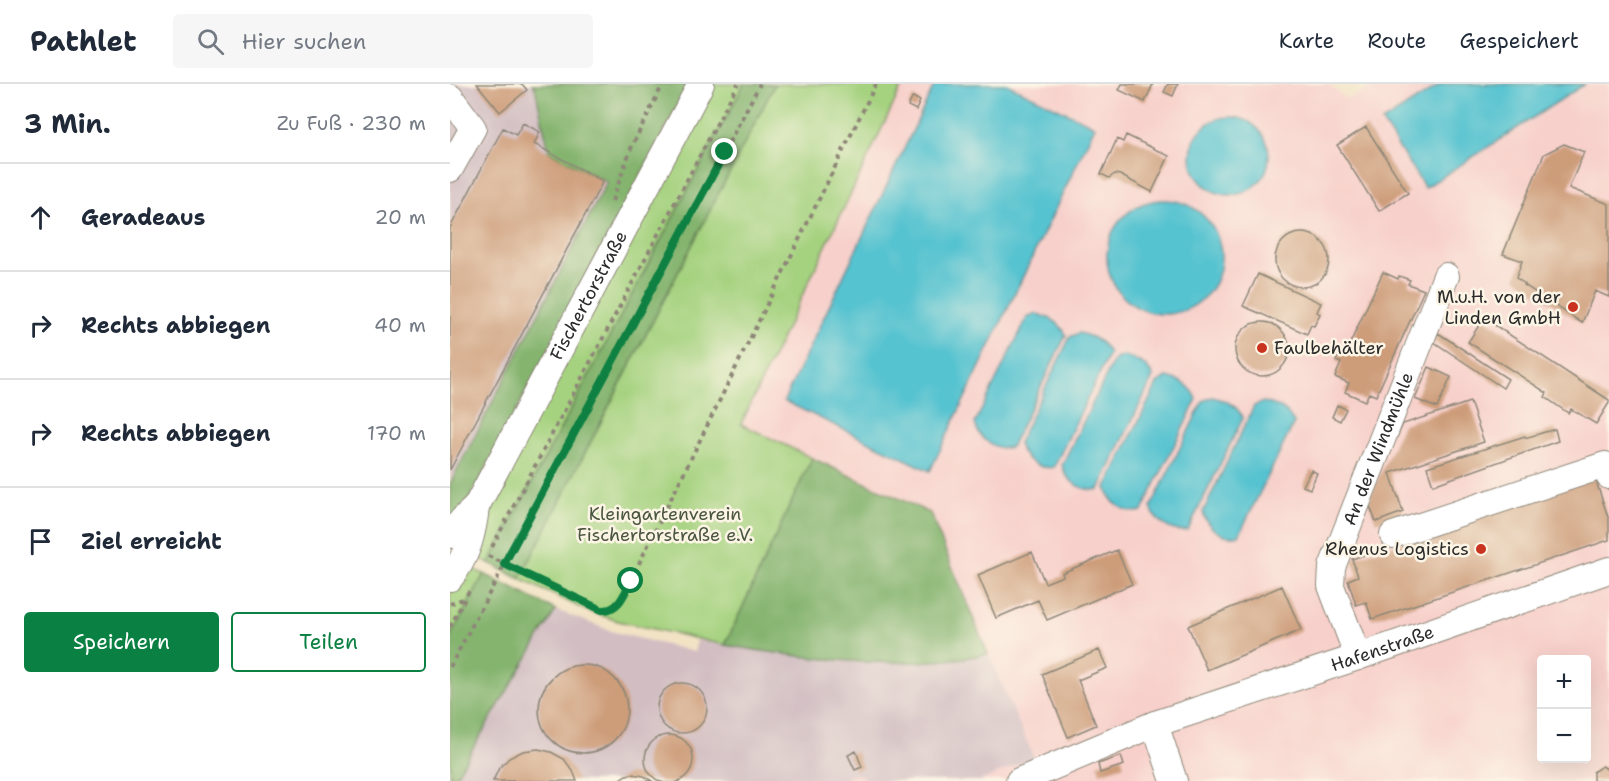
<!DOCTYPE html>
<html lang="de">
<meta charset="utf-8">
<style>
body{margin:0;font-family:"Shantell Sans",sans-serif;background:#f6f6f7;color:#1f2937}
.controls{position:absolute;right:18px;bottom:18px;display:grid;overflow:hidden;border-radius:6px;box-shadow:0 6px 24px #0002}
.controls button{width:54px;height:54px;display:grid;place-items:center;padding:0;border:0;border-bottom:2px solid #e0e1e3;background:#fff;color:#1f2937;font:30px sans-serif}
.stop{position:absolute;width:18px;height:18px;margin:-14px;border:4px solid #0b8043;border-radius:50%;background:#fff}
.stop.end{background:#0b8043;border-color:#fff;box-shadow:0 2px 6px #0008}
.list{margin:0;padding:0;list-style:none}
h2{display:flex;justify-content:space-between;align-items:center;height:78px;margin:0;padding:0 24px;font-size:26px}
h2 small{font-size:20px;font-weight:400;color:#747a83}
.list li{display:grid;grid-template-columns:39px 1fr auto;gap:18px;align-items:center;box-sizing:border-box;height:108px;padding:0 24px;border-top:2px solid #e0e1e3}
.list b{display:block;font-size:22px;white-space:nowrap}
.list em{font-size:20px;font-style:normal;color:#747a83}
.actions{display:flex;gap:12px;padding:18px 24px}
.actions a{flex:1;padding:14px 0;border:2px solid #0b8043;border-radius:6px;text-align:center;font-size:21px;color:#0b8043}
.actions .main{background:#0b8043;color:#fff}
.icon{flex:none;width:33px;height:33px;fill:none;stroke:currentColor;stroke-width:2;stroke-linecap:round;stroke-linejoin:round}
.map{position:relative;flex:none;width:1159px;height:697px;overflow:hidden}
header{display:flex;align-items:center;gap:36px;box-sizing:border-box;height:84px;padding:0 30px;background:#fff;border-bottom:2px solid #e0e1e3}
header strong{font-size:28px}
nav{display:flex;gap:33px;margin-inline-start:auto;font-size:21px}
.search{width:420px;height:54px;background:#f6f6f7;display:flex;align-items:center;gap:15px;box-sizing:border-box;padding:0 21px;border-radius:6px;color:#747a83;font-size:22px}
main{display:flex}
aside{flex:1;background:#fff}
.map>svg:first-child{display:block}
.built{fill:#f7d0cb;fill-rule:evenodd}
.industrial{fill:#d2bec2}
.green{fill:#a5d27f;stroke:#687e55;stroke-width:1.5}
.forest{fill:#84b46e;stroke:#58704c;stroke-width:1.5}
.water{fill:#57c3d0;stroke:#41777e;stroke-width:1.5}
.building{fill:#cd9d7a}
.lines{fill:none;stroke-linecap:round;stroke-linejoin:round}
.minor-casing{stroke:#8e8778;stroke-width:28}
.path{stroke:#8e8778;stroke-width:4;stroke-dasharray:4.5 4.5;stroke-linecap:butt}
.minor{stroke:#fff;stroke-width:26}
.route{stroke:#0b8043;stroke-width:8}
.poi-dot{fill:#c8321e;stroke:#fcf5e5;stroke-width:2}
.labels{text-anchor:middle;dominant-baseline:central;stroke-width:5;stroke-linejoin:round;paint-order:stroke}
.street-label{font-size:18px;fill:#2b2b2b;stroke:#fcf5e5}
.poi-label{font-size:18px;fill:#2b2b2b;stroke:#fcf5e5;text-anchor:end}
.park-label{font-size:18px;fill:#4a5540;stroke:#fcf5e5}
</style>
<header>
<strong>Pathlet</strong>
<div class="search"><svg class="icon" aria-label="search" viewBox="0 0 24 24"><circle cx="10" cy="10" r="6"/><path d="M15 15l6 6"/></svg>Hier suchen</div>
<nav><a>Karte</a><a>Route</a><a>Gespeichert</a></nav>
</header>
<main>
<aside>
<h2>3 Min.<small>Zu Fuß · 230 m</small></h2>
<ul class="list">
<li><svg class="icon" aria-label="ahead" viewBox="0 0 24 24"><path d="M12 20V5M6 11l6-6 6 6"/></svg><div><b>Geradeaus</b></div><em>20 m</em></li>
<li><svg class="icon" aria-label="right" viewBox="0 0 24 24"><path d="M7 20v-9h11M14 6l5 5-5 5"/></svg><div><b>Rechts abbiegen</b></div><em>40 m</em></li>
<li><svg class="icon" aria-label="right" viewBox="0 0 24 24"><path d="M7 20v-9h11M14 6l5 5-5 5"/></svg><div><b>Rechts abbiegen</b></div><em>170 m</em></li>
<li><svg class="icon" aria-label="arrive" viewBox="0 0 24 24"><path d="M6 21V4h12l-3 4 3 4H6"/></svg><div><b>Ziel erreicht</b></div></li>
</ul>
<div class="actions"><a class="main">Speichern</a><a>Teilen</a></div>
</aside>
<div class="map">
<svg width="1159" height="697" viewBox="0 0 1159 697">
<rect width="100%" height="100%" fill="#fcf5e5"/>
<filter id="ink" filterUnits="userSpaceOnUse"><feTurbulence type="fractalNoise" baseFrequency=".0167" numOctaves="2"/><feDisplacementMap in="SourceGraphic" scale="12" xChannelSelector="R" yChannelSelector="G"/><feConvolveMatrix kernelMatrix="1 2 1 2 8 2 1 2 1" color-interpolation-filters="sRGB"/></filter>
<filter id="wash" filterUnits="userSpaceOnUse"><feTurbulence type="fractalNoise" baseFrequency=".008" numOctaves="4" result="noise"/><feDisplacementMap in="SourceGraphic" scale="24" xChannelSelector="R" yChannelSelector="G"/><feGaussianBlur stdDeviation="1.35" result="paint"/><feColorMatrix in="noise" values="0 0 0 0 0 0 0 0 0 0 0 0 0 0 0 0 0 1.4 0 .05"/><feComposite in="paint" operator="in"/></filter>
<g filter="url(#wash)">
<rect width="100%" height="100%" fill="#f2e3c5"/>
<path class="built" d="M453 0H878L897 15 930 0H1159V697H3L106 526 164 548 295 580 480 429 291 340ZM1092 576H1136V674H1092Z"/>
<path class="industrial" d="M0 0H82L85 3 99 68 157 98 0 398Z
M362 374 480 429 545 586 584 674 530 697H418L410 691H403L389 697H3L106 526 164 548 244 568 247 556 275 561Z"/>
<path class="green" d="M261 0H294L39 479 23 471 35 427Z
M325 0H453L291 340 362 374 275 561 168 537 135 526 70 495Z
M16 482 34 490 0 554V503Z"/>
<path class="forest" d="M82 0H239L18 418 0 439V400L157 98 99 68 85 3Z
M294 0H325L70 495 39 479Z
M362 374 480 429 538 570C451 587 362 576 275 561Z
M34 490 106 526 3 697H0V554Z"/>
<path class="water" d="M485 0H557L645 42 480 387 334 317Z
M991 0H1135L975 104 932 38Z
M741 72a39 39 0 1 1 78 0a39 39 0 1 1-78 0Z
M657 173a57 57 0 1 1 114 0a57 57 0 1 1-114 0Z
M586 230C600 233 610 238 616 251L561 363C545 367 528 355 525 339L577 234Z
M629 249C642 252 653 257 659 270L604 383C589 386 572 375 568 359L620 253Z
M673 272C687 275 697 280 703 293L649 405C632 409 616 397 612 381L664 276Z
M717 293C730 296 741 301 747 315L692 427C676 431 659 419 656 403L708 298Z
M762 313C776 316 787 321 793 334L738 446C722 450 705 438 701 423L753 317Z
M813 318C827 321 838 326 844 339L789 451C773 456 756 443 753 428L804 322Z"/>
<g id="blocks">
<path class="building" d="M27 0H72L77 6 50 28Z
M672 0H703L695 18 669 6Z
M718 0H728L723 12 714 8Z
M463 13 470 17 466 26 458 22Z
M73 39 90 48 84 60 153 97 0 386V144L53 44 66 51Z
M916 43 958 109 929 127 887 61Z
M676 51 719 72 702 108 670 91 665 90 659 94 651 90 667 55 673 58Z
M1114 60 1134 68 1119 104 1159 120V213L1145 207 1132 239 1074 201 1075 200 1066 194 1072 177 1053 170 1094 70Z
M825 176a27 27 0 1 1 54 0a27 27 0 1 1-54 0Z
M933 188 948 195 949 192 960 196 958 200 974 206 926 312 919 309 915 317 895 308 899 299 885 293 891 279 886 277 890 268 895 270Z
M808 190 871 219 867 228 870 230 864 242 861 241 857 250 793 222Z
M1034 234 1159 316V319L1146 340 1121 325 1118 329 1095 313 1097 309 1018 258Z
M785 265a27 27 0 1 1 54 0a27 27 0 1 1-54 0Z
M988 249 1058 295 1053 304 984 258Z
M979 283 1001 293 987 324 965 315Z
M1020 318 1034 358 940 389 953 428 926 438 918 417 953 340Z
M887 321 896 325 890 337 882 333Z
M1105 345 1108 357 983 401 977 383 1075 352V354Z
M861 386 867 389 860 405 853 402Z
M1145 394 1159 436V456L922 535 916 518 906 521 898 496 908 492 902 475Z
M667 466 682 500 597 536 588 516 546 534 528 491 582 468 595 499 613 492 612 489Z
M832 502 851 546 757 586 738 542Z
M649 566 657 584 628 596 646 641 618 653 592 590Z
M89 625a44 44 0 1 1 88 0a44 44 0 1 1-88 0Z
M207 624a25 25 0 1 1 50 0a25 25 0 1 1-50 0Z
M195 675a24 24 0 1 1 48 0a24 24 0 1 1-48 0Z
M88 665 101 668 114 675 123 687 127 697H43L49 684 59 674 73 667Z
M406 667 412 683 405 686 398 671Z
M671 672 674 681 650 689 648 680Z
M1152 682 1159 686V697H1143V688Z
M182 690 194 692 202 697H167L176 691Z"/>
</g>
</g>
<g filter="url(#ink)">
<use href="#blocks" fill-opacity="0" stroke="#8e8778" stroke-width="1.5"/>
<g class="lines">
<defs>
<g id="minor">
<path d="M0 13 23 44 0 85"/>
<path id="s1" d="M0 451 13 435 26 423 251 0"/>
<path d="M943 451 1155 381 1159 392"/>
<path d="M0 494C17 473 23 450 26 423"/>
<path id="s2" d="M908 573 881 502 882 483 996 192"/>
<path d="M705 640 724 697"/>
<path id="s3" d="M569 697 705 640 908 573 1159 486"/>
</g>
</defs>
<use href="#minor" class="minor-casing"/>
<path class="path" d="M162 117 182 62 213 0
M42 463 288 0
M38 472 152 526H158L170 518 426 0
M0 520 15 514
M0 543 19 507
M0 583 310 0"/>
<use href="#minor" class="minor"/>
</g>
</g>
<g class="lines" filter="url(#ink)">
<path class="route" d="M181 497C174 510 169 527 152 526L54 480 275 68"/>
</g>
<g class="poi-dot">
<circle cx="1123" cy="223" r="6"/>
<circle cx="812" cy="264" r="6"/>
<circle cx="1031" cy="465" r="6"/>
</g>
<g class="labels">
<g class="street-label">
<text stroke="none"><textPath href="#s1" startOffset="278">Fischertorstraße</textPath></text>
<text stroke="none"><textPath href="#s2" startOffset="222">An der Windmühle</textPath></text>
<text stroke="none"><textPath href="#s3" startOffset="387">Hafenstraße</textPath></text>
</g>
<g class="poi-label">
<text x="1111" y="213">M.u.H. von der<tspan x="1111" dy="21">Linden GmbH</tspan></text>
<text x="824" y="264" text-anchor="start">Faulbehälter</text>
<text x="1019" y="465">Rhenus Logistics</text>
</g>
<g class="park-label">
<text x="215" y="430">Kleingartenverein<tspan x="215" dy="21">Fischertorstraße e.V.</tspan></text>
</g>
</g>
</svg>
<div class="controls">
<button>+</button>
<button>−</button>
</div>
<div class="stop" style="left:181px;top:497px"></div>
<div class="stop end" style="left:275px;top:68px"></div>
</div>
</main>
